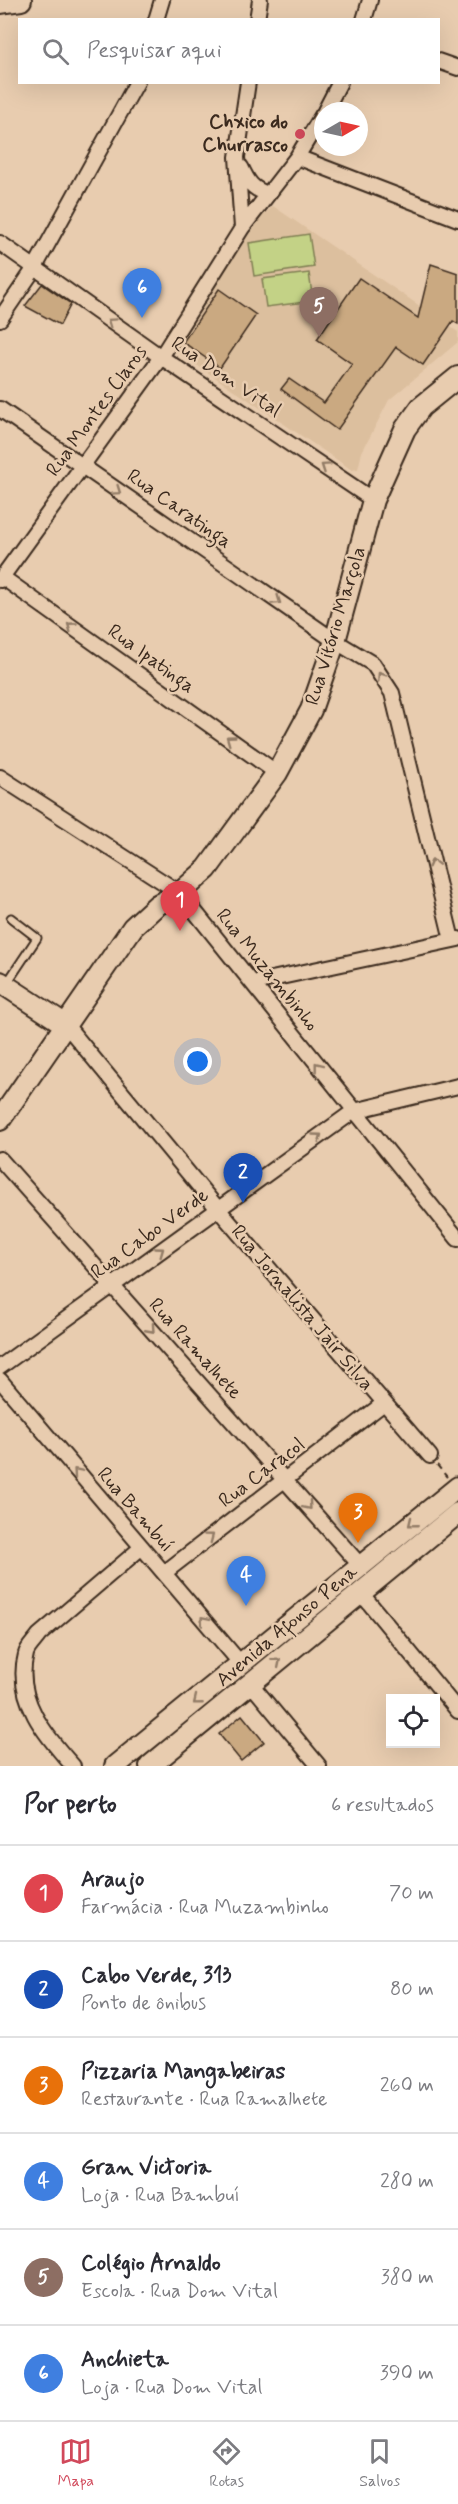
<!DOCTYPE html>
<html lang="pt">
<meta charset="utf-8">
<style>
body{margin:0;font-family:Mynerve,sans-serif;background:#f2f2f3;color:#2b2b33}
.controls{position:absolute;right:18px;bottom:18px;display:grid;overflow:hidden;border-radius:0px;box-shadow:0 6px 24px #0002}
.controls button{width:54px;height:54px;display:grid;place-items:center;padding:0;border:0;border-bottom:2px solid #e1e1e2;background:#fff;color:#2b2b33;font:30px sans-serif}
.compass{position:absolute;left:314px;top:102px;width:54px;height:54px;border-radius:50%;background:#fff;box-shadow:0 6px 24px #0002;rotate:81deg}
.you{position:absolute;left:198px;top:1062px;width:21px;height:21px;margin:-15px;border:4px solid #fff;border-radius:50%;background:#1a73e8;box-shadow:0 0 0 9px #1a73e833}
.badge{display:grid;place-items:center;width:39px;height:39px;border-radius:50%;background:#d1495b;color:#fff;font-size:20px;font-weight:700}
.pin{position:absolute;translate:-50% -50px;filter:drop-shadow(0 2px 3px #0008)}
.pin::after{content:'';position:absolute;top:32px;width:21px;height:18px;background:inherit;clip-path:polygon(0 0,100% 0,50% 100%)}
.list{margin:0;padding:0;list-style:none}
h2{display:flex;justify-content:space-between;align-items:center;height:78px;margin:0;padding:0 24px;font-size:26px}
h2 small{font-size:20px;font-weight:400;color:#7c7c81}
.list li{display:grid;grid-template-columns:39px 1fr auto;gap:18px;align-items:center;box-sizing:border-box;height:96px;padding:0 24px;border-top:2px solid #e1e1e2}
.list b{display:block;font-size:22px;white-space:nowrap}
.list p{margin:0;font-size:20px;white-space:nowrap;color:#7c7c81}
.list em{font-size:20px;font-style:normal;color:#7c7c81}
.icon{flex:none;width:33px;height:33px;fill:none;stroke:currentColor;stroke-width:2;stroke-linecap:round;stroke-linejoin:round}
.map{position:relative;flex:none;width:458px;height:1766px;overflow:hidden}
.search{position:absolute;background:#fff;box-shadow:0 6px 24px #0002;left:18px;right:18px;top:18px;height:66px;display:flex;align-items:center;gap:15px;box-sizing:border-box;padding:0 21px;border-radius:0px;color:#7c7c81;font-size:22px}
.sheet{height:654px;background:#fff}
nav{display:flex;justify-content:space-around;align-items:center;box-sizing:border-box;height:84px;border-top:2px solid #e1e1e2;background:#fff;font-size:16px;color:#7c7c81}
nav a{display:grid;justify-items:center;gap:3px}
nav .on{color:#d1495b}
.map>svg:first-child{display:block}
.built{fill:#dcbf9e}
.green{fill:#c3d286;stroke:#7f7e52;stroke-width:1.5}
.building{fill:#caa981;stroke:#3b2a1e;stroke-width:1.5}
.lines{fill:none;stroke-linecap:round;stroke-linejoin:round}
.lane-casing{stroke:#3b2a1e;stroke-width:11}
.street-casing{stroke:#3b2a1e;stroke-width:18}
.secondary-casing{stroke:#3b2a1e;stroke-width:24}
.path{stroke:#3b2a1e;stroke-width:2;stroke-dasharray:6 4.5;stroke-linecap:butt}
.lane{stroke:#e8ccaf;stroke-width:7}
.street{stroke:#e8ccaf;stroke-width:14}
.secondary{stroke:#e8ccaf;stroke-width:20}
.oneway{stroke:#927b66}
.poi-dot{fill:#d1495b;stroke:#e8ccaf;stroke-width:2}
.labels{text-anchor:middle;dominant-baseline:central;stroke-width:5;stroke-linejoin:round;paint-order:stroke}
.poi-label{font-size:20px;font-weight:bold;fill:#3b2a1e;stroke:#e8ccaf;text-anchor:end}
.street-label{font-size:20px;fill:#3b2a1e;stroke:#e8ccaf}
</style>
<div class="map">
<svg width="458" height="1766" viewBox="0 0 458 1766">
<rect width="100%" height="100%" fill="#e8ccaf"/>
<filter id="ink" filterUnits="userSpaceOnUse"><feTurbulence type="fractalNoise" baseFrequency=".0167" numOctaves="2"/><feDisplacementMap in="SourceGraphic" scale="12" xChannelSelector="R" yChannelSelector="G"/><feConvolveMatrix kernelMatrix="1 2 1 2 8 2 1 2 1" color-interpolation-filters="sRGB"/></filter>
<g filter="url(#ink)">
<path class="built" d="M273 206 458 332V342L389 400 362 452 358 469 352 470 173 349 244 233Z"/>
<path class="green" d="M309 234 314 267 254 276 249 243Z
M309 273 313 301 266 307 262 279Z"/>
<path class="building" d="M431 264 458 273V324L453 321 423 365 396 347 337 430 281 389 289 379 324 403 352 364 317 339 359 278 418 318Z
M42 284 71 304 60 325 25 306Z
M219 289 256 315 220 368 183 342Z
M242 1715 264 1742 241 1761 219 1734Z"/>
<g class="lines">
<defs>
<path id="lane" d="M7 983 37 938 11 918"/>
<path id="street" d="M156 20 162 0
M257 20 260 0
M364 20 370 0
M438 61 458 68
M325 111 340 82
M297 157 458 219
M241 167C248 182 252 189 268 194
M242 228 237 157 248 82
M0 243 161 357 373 500
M0 319 34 269 137 82
M0 409 335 641 373 664 392 693 452 940
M2 577 277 773
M0 580 161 357 242 228 297 157 323 114
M0 777 180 893 458 1239
M253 983 458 939
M66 1025 218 1209 430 1456
M0 1159 360 1565
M0 1367 354 1111 458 1086
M0 1380 242 1665
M164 1573 384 1403
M361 1593 458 1711
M251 1684 319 1766
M73 1766C46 1736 14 1699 26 1654 27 1648 35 1641 39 1635L142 1547"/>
<path id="secondary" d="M0 3 21 0
M0 982 66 1025
M0 1120 133 927 157 905 180 893 207 869 277 773 311 710 335 641 373 500 405 429 421 407 458 377
M115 1766 458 1487
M150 1766 458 1513"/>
</defs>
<use href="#lane" class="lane-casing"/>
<use href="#street" class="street-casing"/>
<use href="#secondary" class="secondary-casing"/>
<path class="path" d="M437 1465 447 1477"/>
<use href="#lane" class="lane"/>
<use href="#street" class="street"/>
<use href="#secondary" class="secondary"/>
</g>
<defs><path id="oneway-chevron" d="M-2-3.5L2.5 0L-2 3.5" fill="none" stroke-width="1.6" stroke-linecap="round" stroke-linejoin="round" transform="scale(1.5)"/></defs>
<g class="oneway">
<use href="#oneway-chevron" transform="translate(111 322) rotate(-145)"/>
<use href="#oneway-chevron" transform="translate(325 467) rotate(-146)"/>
<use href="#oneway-chevron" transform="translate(117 491) rotate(35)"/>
<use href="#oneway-chevron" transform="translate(277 601) rotate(35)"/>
<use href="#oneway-chevron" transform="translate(71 626) rotate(-144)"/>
<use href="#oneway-chevron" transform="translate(381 676) rotate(-124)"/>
<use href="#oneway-chevron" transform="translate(230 739) rotate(-144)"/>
<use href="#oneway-chevron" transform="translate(433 863) rotate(-104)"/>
<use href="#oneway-chevron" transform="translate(318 1066) rotate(-128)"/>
<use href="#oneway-chevron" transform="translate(318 1137) rotate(-36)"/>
<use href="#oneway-chevron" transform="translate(160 1251) rotate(-36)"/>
<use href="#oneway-chevron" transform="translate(151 1329) rotate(48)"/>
<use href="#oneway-chevron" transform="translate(77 1472) rotate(-131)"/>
<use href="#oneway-chevron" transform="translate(308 1506) rotate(49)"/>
<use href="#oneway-chevron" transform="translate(412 1523) rotate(141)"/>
<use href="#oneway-chevron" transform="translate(210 1537) rotate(-37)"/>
<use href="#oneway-chevron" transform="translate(204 1620) rotate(-130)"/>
<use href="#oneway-chevron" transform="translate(277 1662) rotate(-40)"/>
<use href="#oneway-chevron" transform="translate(197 1701) rotate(141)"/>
</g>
</g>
<circle class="poi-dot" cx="300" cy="134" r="6"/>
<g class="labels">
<g class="poi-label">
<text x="288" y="122">Chxico do<tspan x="288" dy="23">Churrasco</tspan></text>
</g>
<g class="street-label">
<text transform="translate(226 377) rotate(34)">Rua Dom Vital</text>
<text transform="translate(97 411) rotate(-54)">Rua Montes Claros</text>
<text transform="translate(179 509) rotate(35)">Rua Caratinga</text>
<text transform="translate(336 626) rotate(-73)">Rua Vitório Marçola</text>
<text transform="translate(151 659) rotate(36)">Rua Ipatinga</text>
<text transform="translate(267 970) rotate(51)">Rua Muzambinho</text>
<text transform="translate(150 1234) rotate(-36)">Rua Cabo Verde</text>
<text transform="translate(302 1308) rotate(50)">Rua Jornalista Jair Silva</text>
<text transform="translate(195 1349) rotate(48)">Rua Ramalhete</text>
<text transform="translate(262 1473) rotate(-37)">Rua Caracol</text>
<text transform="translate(135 1510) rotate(49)">Rua Bambuí</text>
<text transform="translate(287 1626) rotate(-40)">Avenida Afonso Pena</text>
</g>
</g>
</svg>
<div class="controls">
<button><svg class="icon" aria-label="locate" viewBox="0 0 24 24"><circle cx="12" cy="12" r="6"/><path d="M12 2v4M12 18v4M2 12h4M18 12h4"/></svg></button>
</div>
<svg class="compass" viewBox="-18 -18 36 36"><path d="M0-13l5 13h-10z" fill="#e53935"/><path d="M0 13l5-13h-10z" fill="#7c7c81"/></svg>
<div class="you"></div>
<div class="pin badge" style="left:180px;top:931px;background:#e0444e">1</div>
<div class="pin badge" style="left:243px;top:1203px;background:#1a4fb4">2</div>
<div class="pin badge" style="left:358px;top:1543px;background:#e8710a">3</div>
<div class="pin badge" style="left:246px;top:1606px;background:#3f7fe0">4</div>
<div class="pin badge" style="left:319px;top:337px;background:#8d6e63">5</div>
<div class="pin badge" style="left:142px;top:318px;background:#3f7fe0">6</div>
<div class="search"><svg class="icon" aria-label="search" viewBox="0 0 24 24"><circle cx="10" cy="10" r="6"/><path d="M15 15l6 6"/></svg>Pesquisar aqui</div>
</div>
<section class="sheet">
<h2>Por perto<small>6 resultados</small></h2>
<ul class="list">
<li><span class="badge" style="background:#e0444e">1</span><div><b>Araujo</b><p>Farmácia · Rua Muzambinho</p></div><em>70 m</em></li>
<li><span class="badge" style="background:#1a4fb4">2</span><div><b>Cabo Verde, 313</b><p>Ponto de ônibus</p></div><em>80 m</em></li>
<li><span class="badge" style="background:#e8710a">3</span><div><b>Pizzaria Mangabeiras</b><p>Restaurante · Rua Ramalhete</p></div><em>260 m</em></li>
<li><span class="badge" style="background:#3f7fe0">4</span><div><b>Gran Victoria</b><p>Loja · Rua Bambuí</p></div><em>280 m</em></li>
<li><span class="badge" style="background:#8d6e63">5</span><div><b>Colégio Arnaldo</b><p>Escola · Rua Dom Vital</p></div><em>380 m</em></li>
<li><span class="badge" style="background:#3f7fe0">6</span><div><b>Anchieta</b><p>Loja · Rua Dom Vital</p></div><em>390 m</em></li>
</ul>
</section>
<nav>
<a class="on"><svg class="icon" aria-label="map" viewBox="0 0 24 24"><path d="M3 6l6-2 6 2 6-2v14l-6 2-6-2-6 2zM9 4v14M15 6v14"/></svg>Mapa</a>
<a><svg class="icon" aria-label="directions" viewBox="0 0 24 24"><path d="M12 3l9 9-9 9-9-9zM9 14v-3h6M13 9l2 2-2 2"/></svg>Rotas</a>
<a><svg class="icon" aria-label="saved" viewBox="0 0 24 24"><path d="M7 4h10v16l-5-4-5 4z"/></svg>Salvos</a>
</nav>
